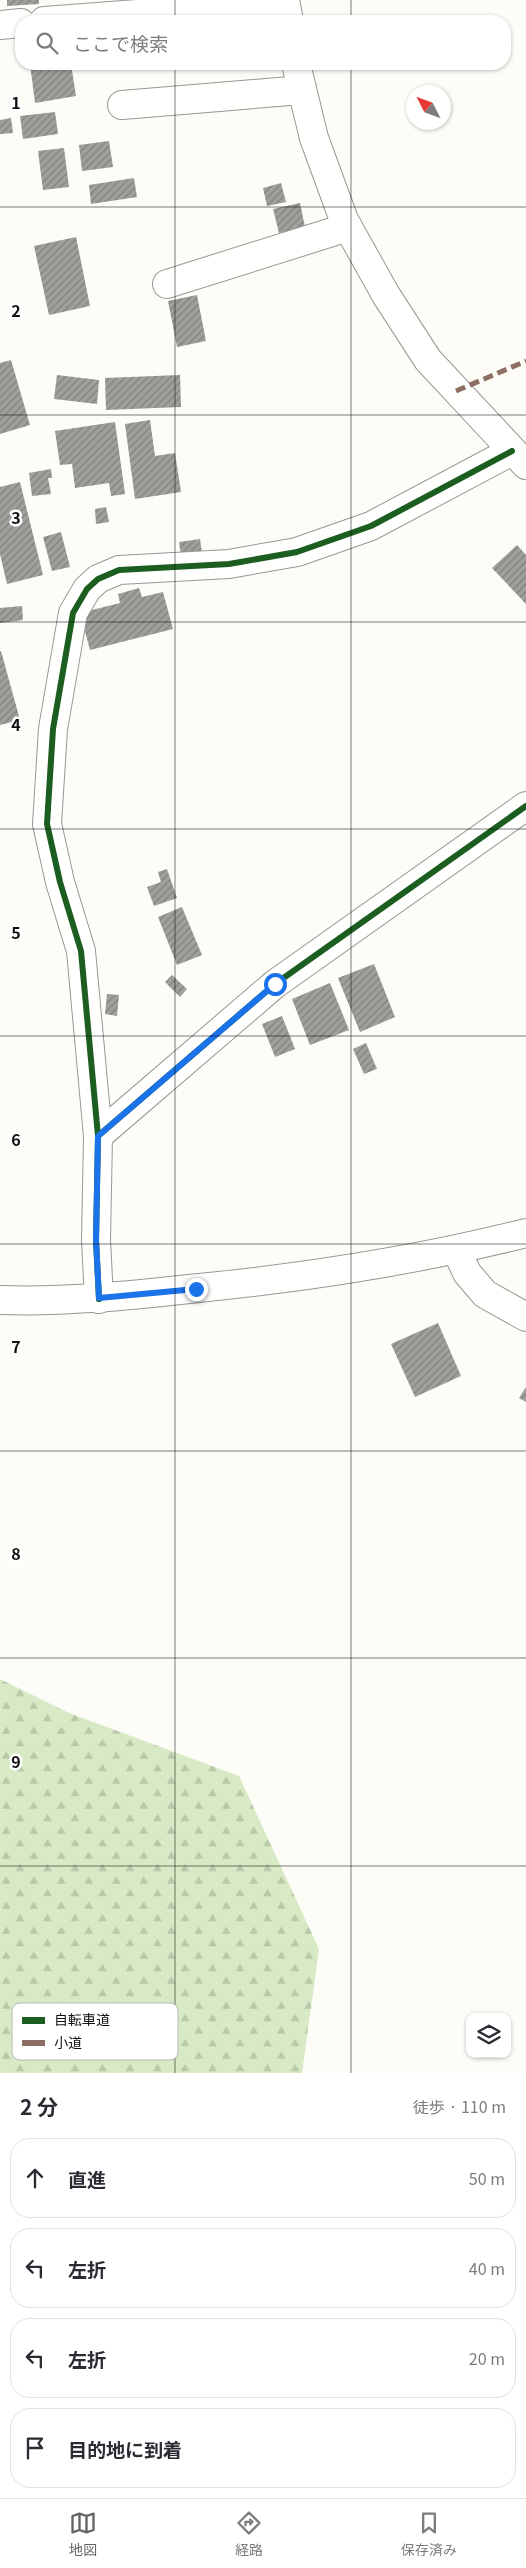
<!DOCTYPE html>
<html lang="ja">
<meta charset="utf-8">
<style>
body{margin:0;font-family:Georgia,"Noto Sans JP",serif;background:#f7f7f7;color:#2b2b33}
.controls{position:absolute;right:15px;bottom:15px;display:grid;overflow:hidden;border-radius:10px;box-shadow:0 1px 4px #0004}
.controls button{width:45px;height:45px;display:grid;place-items:center;padding:0;border:0;border-bottom:1px solid #e1e1e2;background:#fff;color:#2b2b33;font:25px sans-serif}
.compass{position:absolute;left:406px;top:85px;width:45px;height:45px;border-radius:50%;background:#fff;box-shadow:0 1px 4px #0004;rotate:312deg}
.stop{position:absolute;width:15px;height:15px;margin:-11px;border:4px solid #1a73e8;border-radius:50%;background:#fff}
.stop.end{background:#1a73e8;border-color:#fff;box-shadow:0 1px 5px #0008}
.list{margin:0;padding:0;list-style:none}
h2{display:flex;justify-content:space-between;align-items:center;height:65px;margin:0;padding:0 20px;font-size:21px}
h2 small{font-size:16px;font-weight:400;color:#7c7c81}
.list li{display:grid;grid-template-columns:32px 1fr auto;gap:15px;align-items:center;box-sizing:border-box;height:80px;margin:0 10px 10px;padding:0 10px;border:1px solid #e1e1e2;border-radius:20px}
.list b{display:block;font-size:19px;white-space:nowrap}
.list em{font-size:16px;font-style:normal;color:#7c7c81}
.icon{flex:none;width:28px;height:28px;fill:none;stroke:currentColor;stroke-width:2;stroke-linecap:round;stroke-linejoin:round}
.map{position:relative;flex:none;width:526px;height:2073px;overflow:hidden}
.search{position:absolute;background:#fff;box-shadow:0 1px 4px #0004;left:15px;right:15px;top:15px;height:55px;display:flex;align-items:center;gap:12px;box-sizing:border-box;padding:0 18px;border-radius:20px;color:#7c7c81;font-size:19px}
.sheet{height:425px;background:#fff}
nav{display:flex;justify-content:space-around;align-items:center;box-sizing:border-box;height:70px;border-top:1px solid #e1e1e2;background:#fff;font-size:14px;color:#7c7c81}
nav a{display:grid;justify-items:center;gap:2px}
nav .on{color:#646362}
.map>svg:first-child{display:block}
.forest{fill:url(#forest-firs)}
.building{fill:url(#building-hatch)}
.lines{fill:none;stroke-linecap:round;stroke-linejoin:round}
.minor-casing{stroke:#979795;stroke-width:30}
.tertiary-casing{stroke:#979795;stroke-width:30}
.minor{stroke:#fffffe;stroke-width:28}
.tertiary{stroke:#fffffe;stroke-width:28}
.quiet{stroke:#8d6e63;stroke-width:5;stroke-dasharray:10 5;stroke-linecap:butt}
.cycleway-casing{stroke:#fff;stroke-width:9}
.cycleway{stroke:#1b5e20;stroke-width:6}
.route{stroke:#1a73e8;stroke-width:6}
.grid{fill:none;stroke:#111;stroke-width:1;stroke-opacity:0.55}
.key{fill:#fff;stroke:#b8b8b8;stroke-width:1}
.key-label{font-size:14px;fill:#111}
.grid-label{font-size:16px;text-anchor:middle;font-weight:bold;fill:#111;stroke:#fff;stroke-width:5;stroke-linejoin:round;paint-order:stroke}
</style>
<div class="map">
<svg width="526" height="2073" viewBox="0 0 526 2073">
<defs>
<pattern id="forest-firs" width="22" height="20" patternUnits="userSpaceOnUse" patternTransform="scale(1.25)"><rect width="22" height="20" fill="#d8eac5"/><path d="M5 1l3.5 6h-7zM16 11l3.5 6h-7z" fill="#b8c8a8"/></pattern>
<pattern id="building-hatch" width="6" height="6" patternUnits="userSpaceOnUse" patternTransform="scale(1.25)"><rect width="6" height="6" fill="#a19f9c"/><path d="M-1 1l2-2M0 6l6-6M5 7l2-2" fill="none" stroke="#82807e"/></pattern>
</defs>
<rect width="100%" height="100%" fill="#fdfcf7"/>
<path class="forest" d="M0 1679 69 1713 239 1776 319 1949 302 2073H0Z"/>
<path class="building" d="M7 0H39V4L7 6Z
M30 64H71L76 96 35 103Z
M55 112 58 134 23 139 20 116Z
M11 118 13 133 0 134V120Z
M109 141 113 167 82 171 79 145Z
M64 148 69 187 43 190 38 151Z
M134 178 137 197 91 204 89 185Z
M281 183 286 202 267 206 263 188Z
M300 203 305 227 279 233 273 209Z
M76 237 90 306 49 315 34 246Z
M197 295 206 341 177 347 168 301Z
M11 360 30 425 0 434V363Z
M57 375 99 380 97 404 54 399Z
M180 375 181 407 106 410 105 378Z
M150 420 155 456 175 453 181 492 135 499 125 424Z
M115 422 125 494 111 496 109 483 75 488 72 464 60 465 55 431Z
M51 469 52 478H48L51 494 32 496 29 473Z
M20 482 43 575 7 584 0 554V487Z
M106 507 109 522 96 524 95 509Z
M61 532 70 567 52 571 43 537Z
M200 539 202 553 181 556 179 542Z
M517 545 526 555V604L492 568Z
M139 588 142 597 163 592 173 629 90 650 80 613 120 603 118 594Z
M22 606 23 620 0 623V608Z
M1 651 20 720 0 725V652Z
M167 869 177 898 154 906 147 887 161 882 158 872Z
M182 907 202 955 177 965 158 917Z
M374 964 395 1017 360 1032 338 978Z
M172 975 187 989 180 997 165 982Z
M330 983 349 1030 310 1045 292 999Z
M107 994 119 995 117 1016 105 1014Z
M282 1016 295 1049 275 1057 262 1024Z
M366 1043 377 1069 364 1074 353 1049Z
M438 1323 461 1376 415 1397 391 1344Z
M526 1387V1402L519 1398Z"/>
<g class="lines">
<defs>
<path id="minor" d="M44 21 177 11 286 7
M0 25 21 23
M122 105 302 90
M167 284 348 227
M98 1136 81 951 60 882 47 824 53 729 73 613 87 589 98 579 119 570 229 564 297 552 371 526 512 451
M457 1251 467 1273 485 1294 526 1317
M99 1299 96 1240 98 1136 275 984 526 806"/>
<path id="tertiary" d="M285 0 289 21
M296 64 314 138 344 220 386 295 428 360 526 465
M0 1300C64 1302 126 1296 189 1289 303 1278 415 1261 526 1233"/>
</defs>
<use href="#minor" class="minor-casing"/>
<use href="#tertiary" class="tertiary-casing"/>
<use href="#minor" class="minor"/>
<use href="#tertiary" class="tertiary"/>
<path class="quiet" d="M456 391 526 361"/>
<defs>
<path id="cycleway" d="M98 1136 81 951 60 882 47 824 53 729 73 613 87 589 98 579 119 570 229 564 297 552 371 526 512 451
M99 1299 96 1240 98 1136 275 984 526 806"/>
</defs>
<use href="#cycleway" class="cycleway-casing"/>
<use href="#cycleway" class="cycleway"/>
</g>
<g class="lines">
<path class="route" d="M196 1289 99 1298 96 1240 98 1136 275 984"/>
</g>
<path class="grid" d="M175 0V21M351 0V21M175 64V2073M351 64V2073M0 207H526M0 415H526M0 622H526M0 829H526M0 1036H526M0 1244H526M0 1451H526M0 1658H526M0 1866H526"/>
<rect x="12" y="2003" width="166" height="57" rx="8" class="key"/>
<rect x="22" y="2017" width="23" height="7" fill="#1b5e20"/>
<rect x="22" y="2040" width="23" height="6" fill="#8d6e63"/>
<g class="key-label">
<text x="54" y="2025">自転車道</text>
<text x="54" y="2048">小道</text>
</g>
<g class="grid-label">
<text x="16" y="109">1</text>
<text x="16" y="317">2</text>
<text x="16" y="524">3</text>
<text x="16" y="731">4</text>
<text x="16" y="939">5</text>
<text x="16" y="1146">6</text>
<text x="16" y="1353">7</text>
<text x="16" y="1560">8</text>
<text x="16" y="1768">9</text>
</g>
</svg>
<div class="controls">
<button><svg class="icon" aria-label="layers" viewBox="0 0 24 24"><path d="M12 4l9 5-9 5-9-5zM3 14l9 5 9-5"/></svg></button>
</div>
<svg class="compass" viewBox="-18 -18 36 36"><path d="M0-13l5 13h-10z" fill="#e53935"/><path d="M0 13l5-13h-10z" fill="#7c7c81"/></svg>
<div class="stop" style="left:275px;top:984px"></div>
<div class="stop end" style="left:196px;top:1289px"></div>
<div class="search"><svg class="icon" aria-label="search" viewBox="0 0 24 24"><circle cx="10" cy="10" r="6"/><path d="M15 15l6 6"/></svg>ここで検索</div>
</div>
<section class="sheet">
<h2>2 分<small>徒歩 · 110 m</small></h2>
<ul class="list">
<li><svg class="icon" aria-label="ahead" viewBox="0 0 24 24"><path d="M12 20V5M6 11l6-6 6 6"/></svg><div><b>直進</b></div><em>50 m</em></li>
<li><svg class="icon" aria-label="left" viewBox="0 0 24 24"><path d="M17 20v-9H6M10 6l-5 5 5 5"/></svg><div><b>左折</b></div><em>40 m</em></li>
<li><svg class="icon" aria-label="left" viewBox="0 0 24 24"><path d="M17 20v-9H6M10 6l-5 5 5 5"/></svg><div><b>左折</b></div><em>20 m</em></li>
<li><svg class="icon" aria-label="arrive" viewBox="0 0 24 24"><path d="M6 21V4h12l-3 4 3 4H6"/></svg><div><b>目的地に到着</b></div></li>
</ul>
</section>
<nav>
<a class="on"><svg class="icon" aria-label="map" viewBox="0 0 24 24"><path d="M3 6l6-2 6 2 6-2v14l-6 2-6-2-6 2zM9 4v14M15 6v14"/></svg>地図</a>
<a><svg class="icon" aria-label="directions" viewBox="0 0 24 24"><path d="M12 3l9 9-9 9-9-9zM9 14v-3h6M13 9l2 2-2 2"/></svg>経路</a>
<a><svg class="icon" aria-label="saved" viewBox="0 0 24 24"><path d="M7 4h10v16l-5-4-5 4z"/></svg>保存済み</a>
</nav>
